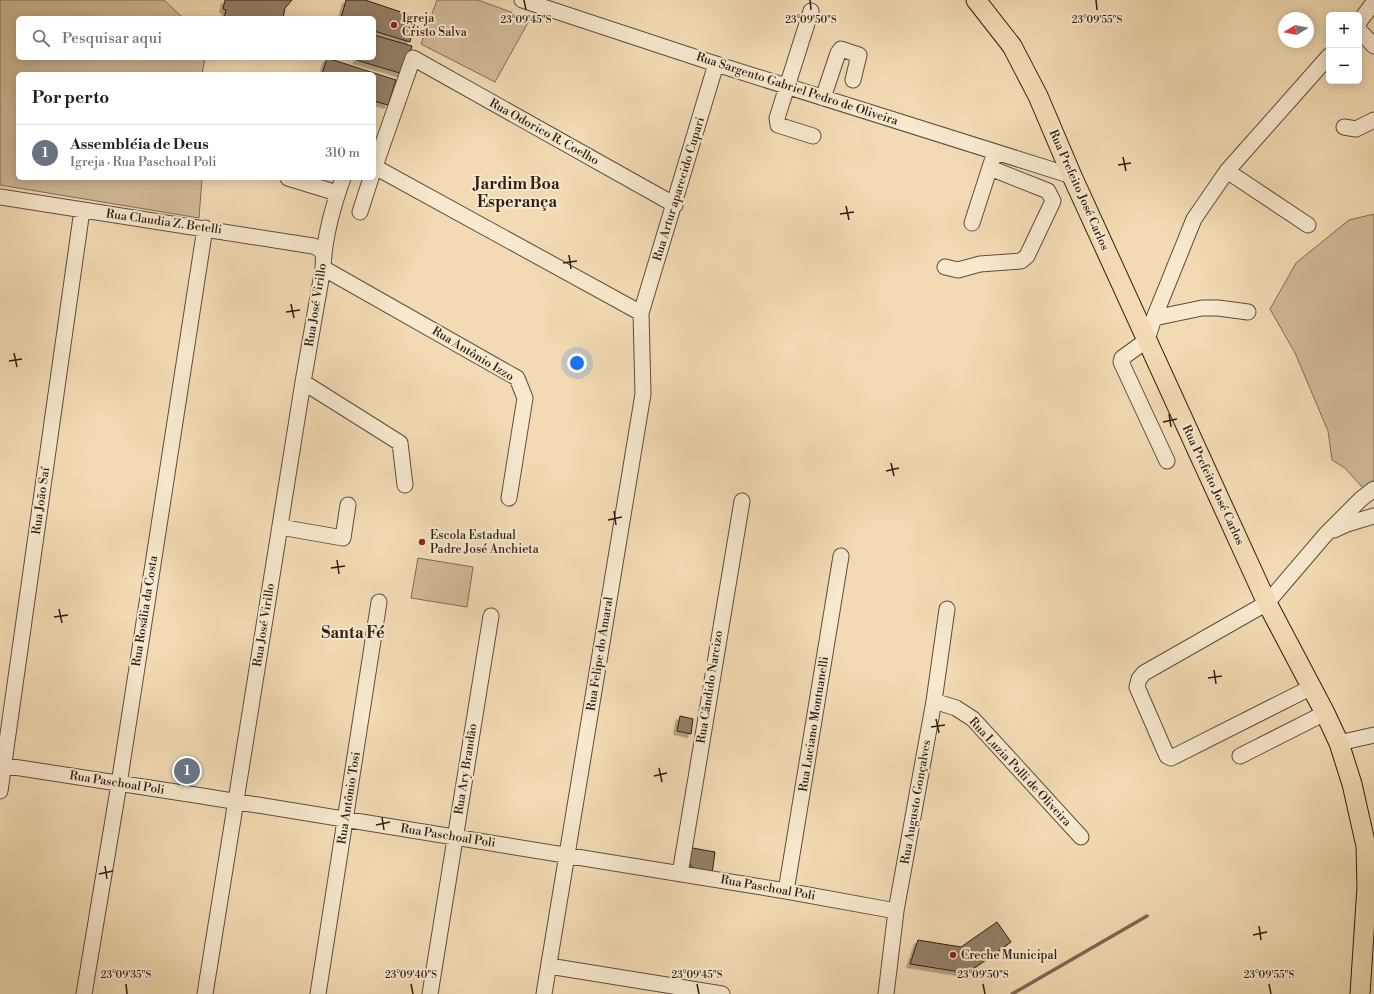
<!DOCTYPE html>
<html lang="pt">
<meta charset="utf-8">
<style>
body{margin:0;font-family:"Libre Bodoni",serif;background:#f6f6f6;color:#202124}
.controls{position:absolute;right:12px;top:12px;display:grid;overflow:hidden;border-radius:6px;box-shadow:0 2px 10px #0003}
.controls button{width:36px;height:36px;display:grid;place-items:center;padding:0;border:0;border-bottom:1px solid #e0e0e0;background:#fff;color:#202124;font:20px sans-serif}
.compass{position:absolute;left:1278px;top:12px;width:36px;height:36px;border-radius:50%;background:#fff;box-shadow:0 2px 10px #0003;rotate:260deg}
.you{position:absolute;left:577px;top:363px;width:14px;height:14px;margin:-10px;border:3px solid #fff;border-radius:50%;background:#1a73e8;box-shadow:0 0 0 6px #1a73e833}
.badge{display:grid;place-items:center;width:26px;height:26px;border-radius:50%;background:#8f2418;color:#fff;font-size:13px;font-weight:700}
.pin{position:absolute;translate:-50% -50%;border:2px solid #fff;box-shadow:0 1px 4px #0006}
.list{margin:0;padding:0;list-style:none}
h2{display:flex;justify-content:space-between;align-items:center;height:52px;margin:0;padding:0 16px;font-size:17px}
h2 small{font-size:13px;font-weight:400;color:#757577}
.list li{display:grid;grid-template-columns:26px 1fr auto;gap:12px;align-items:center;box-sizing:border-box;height:56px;padding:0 16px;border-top:1px solid #e0e0e0}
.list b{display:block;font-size:15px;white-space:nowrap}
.list p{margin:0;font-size:13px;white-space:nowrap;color:#757577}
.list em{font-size:13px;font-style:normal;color:#757577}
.icon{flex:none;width:22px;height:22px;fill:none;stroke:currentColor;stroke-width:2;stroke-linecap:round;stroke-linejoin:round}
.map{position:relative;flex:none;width:1374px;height:994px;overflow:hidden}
.search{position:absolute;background:#fff;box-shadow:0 2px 10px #0003;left:16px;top:16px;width:360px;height:44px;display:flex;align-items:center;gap:10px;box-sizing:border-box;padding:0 14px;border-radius:6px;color:#757577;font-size:15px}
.panel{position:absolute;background:#fff;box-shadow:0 2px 10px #0003;left:16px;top:72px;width:360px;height:108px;border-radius:6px}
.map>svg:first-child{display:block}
.green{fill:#d1bb99;stroke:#7f6c57}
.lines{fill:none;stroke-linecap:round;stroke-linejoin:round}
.stream{stroke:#7b6854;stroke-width:3.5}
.building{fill:#938068;stroke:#2d1d15;filter:url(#shadow)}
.minor-casing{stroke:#5e4c3d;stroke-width:17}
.major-casing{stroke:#2d1d15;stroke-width:21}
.minor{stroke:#f7e8ce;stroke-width:15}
.major{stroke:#f2dbb4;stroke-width:19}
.ticks{fill:none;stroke:#2d1d15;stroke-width:1.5}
.poi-dot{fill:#8f2418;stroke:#f7e8ce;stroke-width:1.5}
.labels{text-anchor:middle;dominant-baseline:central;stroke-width:4;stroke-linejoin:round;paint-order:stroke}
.poi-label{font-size:12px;fill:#2d1d15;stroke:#f7e8ce;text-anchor:start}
.street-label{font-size:12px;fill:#2d1d15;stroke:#f7e8ce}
.district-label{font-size:16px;font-weight:bold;fill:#2d1d15;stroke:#f7e8ce}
.ticks-label{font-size:10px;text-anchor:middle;fill:#2d1d15;stroke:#f7e8ce;stroke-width:4;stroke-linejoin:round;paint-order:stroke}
</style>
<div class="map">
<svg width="1374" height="994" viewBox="0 0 1374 994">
<defs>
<filter id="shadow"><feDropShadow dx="-3.5" dy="3.5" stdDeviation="0" flood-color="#0004"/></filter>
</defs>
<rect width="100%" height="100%" fill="#f2dbb4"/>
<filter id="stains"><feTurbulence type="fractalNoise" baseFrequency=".005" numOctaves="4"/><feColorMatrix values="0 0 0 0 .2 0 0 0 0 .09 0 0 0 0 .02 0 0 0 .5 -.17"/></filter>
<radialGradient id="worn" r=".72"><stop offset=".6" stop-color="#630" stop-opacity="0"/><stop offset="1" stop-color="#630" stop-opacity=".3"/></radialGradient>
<path class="green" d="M0 0H164L183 18H18V58H205L202 74H18V178H202L199 218 0 185Z
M437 0H478L530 19 495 82 421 44Z
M1374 214V480L1363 488 1345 468 1332 460 1328 431 1295 353 1270 309 1296 263 1349 220Z
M418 558 473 567 467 607 411 598Z"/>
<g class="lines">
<path class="stream" d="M1012 994 1147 916"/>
</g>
<path class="building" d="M225 0H292L285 8 283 18H224L226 10 223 9Z
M346 0H365L416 17 410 42 374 31V18H341Z
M374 35 412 46 403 74 356 60 357 58H374Z
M327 58 396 80 388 105 374 101V74H322Z
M680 716 693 719 691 734 677 731Z
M185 761 191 762 188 781 182 780Z
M687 847 715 852 712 874 695 869 691 866 688 862Z
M997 922 1011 942 967 973 910 964 918 940 961 947Z"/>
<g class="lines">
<defs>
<path id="minor" d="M522 0 716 64 1072 176
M811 11 777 118 778 125 813 136
M1359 22 1374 2
M1359 30 1374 46
M823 98 838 53 841 49 859 55 853 80
M1344 127 1356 129 1374 120
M375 167 641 313
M374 169 413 58 675 205
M1227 171 1308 225
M288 178 337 193
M0 197 313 246 320 249 324 256
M360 212 371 178
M972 223 993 158
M945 267 958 270 980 264 1021 261 1027 256 1053 201 1048 191 990 168
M323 268 517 378 525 398 509 498
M1154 318 1202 308H1218L1248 312
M303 382 400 443 405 485
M1167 461 1121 362 1122 358 1147 340 1154 318 1194 219 1227 171 1329 56
M280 527 343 538 348 505
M1334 530 1347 524 1374 516
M1310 688 1171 758 1167 756 1137 687 1139 679 1144 673 1267 603 1326 534 1361 499 1374 489
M934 701 956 708 973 719 1081 837
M1339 743 1374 735
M1240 756 1325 713
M0 765 202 796 786 891 896 911
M0 791 82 210
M680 874 742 501
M786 891 841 556
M549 966 722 994
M84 994 119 784 205 228
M205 994 303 382 323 268C324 238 333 206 343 178
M318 994 379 602
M430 994 491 616
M544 994 643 394 641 313 716 64
M886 994 896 911 934 701 947 609"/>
<path id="major" d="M976 0 1012 46 1038 96 1072 176 1267 603 1325 713 1339 743 1352 784 1366 846 1367 887 1360 994"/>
</defs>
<use href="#minor" class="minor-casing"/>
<use href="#major" class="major-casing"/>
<use href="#minor" class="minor"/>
<use href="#major" class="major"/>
</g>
<path class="ticks" d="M524 0 526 10M810 0 811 10M1096 0 1097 10M1123 157 1126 171M1118 165 1131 163M846 206 849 220M840 214 854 212M569 255 571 269M563 263 577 261M291 304 294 318M286 312 300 310M14 353 17 367M9 361 22 359M1169 414 1171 427M1163 422 1177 419M891 463 894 476M886 471 899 468M614 511 616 525M608 520 622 517M337 560 339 574M331 568 345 566M59 609 62 623M54 617 68 615M1214 670 1216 684M1208 678 1222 676M936 719 939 733M931 727 945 725M659 768 662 782M654 776 667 773M382 817 384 830M376 825 390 822M105 866 107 879M99 874 113 871M1259 926 1261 940M1253 935 1267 932M126 984 127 994M411 984 413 994M697 984 699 994M983 984 985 994M1269 984 1271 994"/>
<g class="poi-dot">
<circle cx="394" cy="25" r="4"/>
<circle cx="422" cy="542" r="4"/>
<circle cx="953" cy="955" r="4"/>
</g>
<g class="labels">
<g class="poi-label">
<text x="402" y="18">Igreja<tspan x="402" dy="14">Cristo Salva</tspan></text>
<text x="430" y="535">Escola Estadual<tspan x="430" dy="14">Padre José Anchieta</tspan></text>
<text x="961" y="955">Creche Municipal</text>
</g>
<g class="street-label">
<text transform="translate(797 89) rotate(18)">Rua Sargento Gabriel Pedro de Oliveira</text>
<text transform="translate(544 132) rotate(29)">Rua Odorico R. Coelho</text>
<text transform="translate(679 189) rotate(-73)">Rua Artur aparecido Cupari</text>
<text transform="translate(1079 190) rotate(66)">Rua Prefeito José Carlos</text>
<text transform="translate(164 222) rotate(8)">Rua Claudia Z. Betelli</text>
<text transform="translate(316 305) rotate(-81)">Rua José Virillo</text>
<text transform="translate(473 354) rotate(31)">Rua Antônio Izzo</text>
<text transform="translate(1213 485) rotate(65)">Rua Prefeito José Carlos</text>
<text transform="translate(41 501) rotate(-82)">Rua João Saí</text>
<text transform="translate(145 611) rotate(-81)">Rua Rosália da Costa</text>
<text transform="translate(264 625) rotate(-81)">Rua José Virillo</text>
<text transform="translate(600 654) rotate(-81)">Rua Felipe do Amaral</text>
<text transform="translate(710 687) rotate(-81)">Rua Cândido Narcizo</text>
<text transform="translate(814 724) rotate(-81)">Rua Luciano Montuanelli</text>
<text transform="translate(466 769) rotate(-81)">Rua Ary Brandão</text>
<text transform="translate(1020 772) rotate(47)">Rua Luzia Polli de Oliveira</text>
<text transform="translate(117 783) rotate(9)">Rua Paschoal Poli</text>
<text transform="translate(349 798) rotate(-81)">Rua Antônio Tosi</text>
<text transform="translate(916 802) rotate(-80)">Rua Augusto Gonçalves</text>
<text transform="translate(448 836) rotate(9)">Rua Paschoal Poli</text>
<text transform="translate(768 888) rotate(10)">Rua Paschoal Poli</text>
</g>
<g class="district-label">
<text x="517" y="184">Jardim Boa<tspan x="517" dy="18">Esperança</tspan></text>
<text x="353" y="633">Santa Fé</text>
</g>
</g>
<g class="ticks-label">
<text x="526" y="23">23°09'45"S</text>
<text x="811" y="23">23°09'50"S</text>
<text x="1097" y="23">23°09'55"S</text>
<text x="126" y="978">23°09'35"S</text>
<text x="411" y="978">23°09'40"S</text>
<text x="697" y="978">23°09'45"S</text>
<text x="983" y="978">23°09'50"S</text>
<text x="1269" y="978">23°09'55"S</text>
</g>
<rect width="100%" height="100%" filter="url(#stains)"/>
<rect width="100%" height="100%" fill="url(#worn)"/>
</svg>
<div class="controls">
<button>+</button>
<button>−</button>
</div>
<svg class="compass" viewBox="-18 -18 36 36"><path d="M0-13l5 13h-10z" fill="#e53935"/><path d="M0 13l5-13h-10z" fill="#757577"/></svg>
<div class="you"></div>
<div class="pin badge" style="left:187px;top:771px;background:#6b7280">1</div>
<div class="search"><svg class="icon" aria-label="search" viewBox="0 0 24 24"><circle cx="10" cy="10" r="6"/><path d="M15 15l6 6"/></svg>Pesquisar aqui</div>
<section class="panel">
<h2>Por perto<small></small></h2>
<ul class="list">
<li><span class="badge" style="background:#6b7280">1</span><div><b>Assembléia de Deus</b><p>Igreja · Rua Paschoal Poli</p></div><em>310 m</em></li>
</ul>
</section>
</div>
